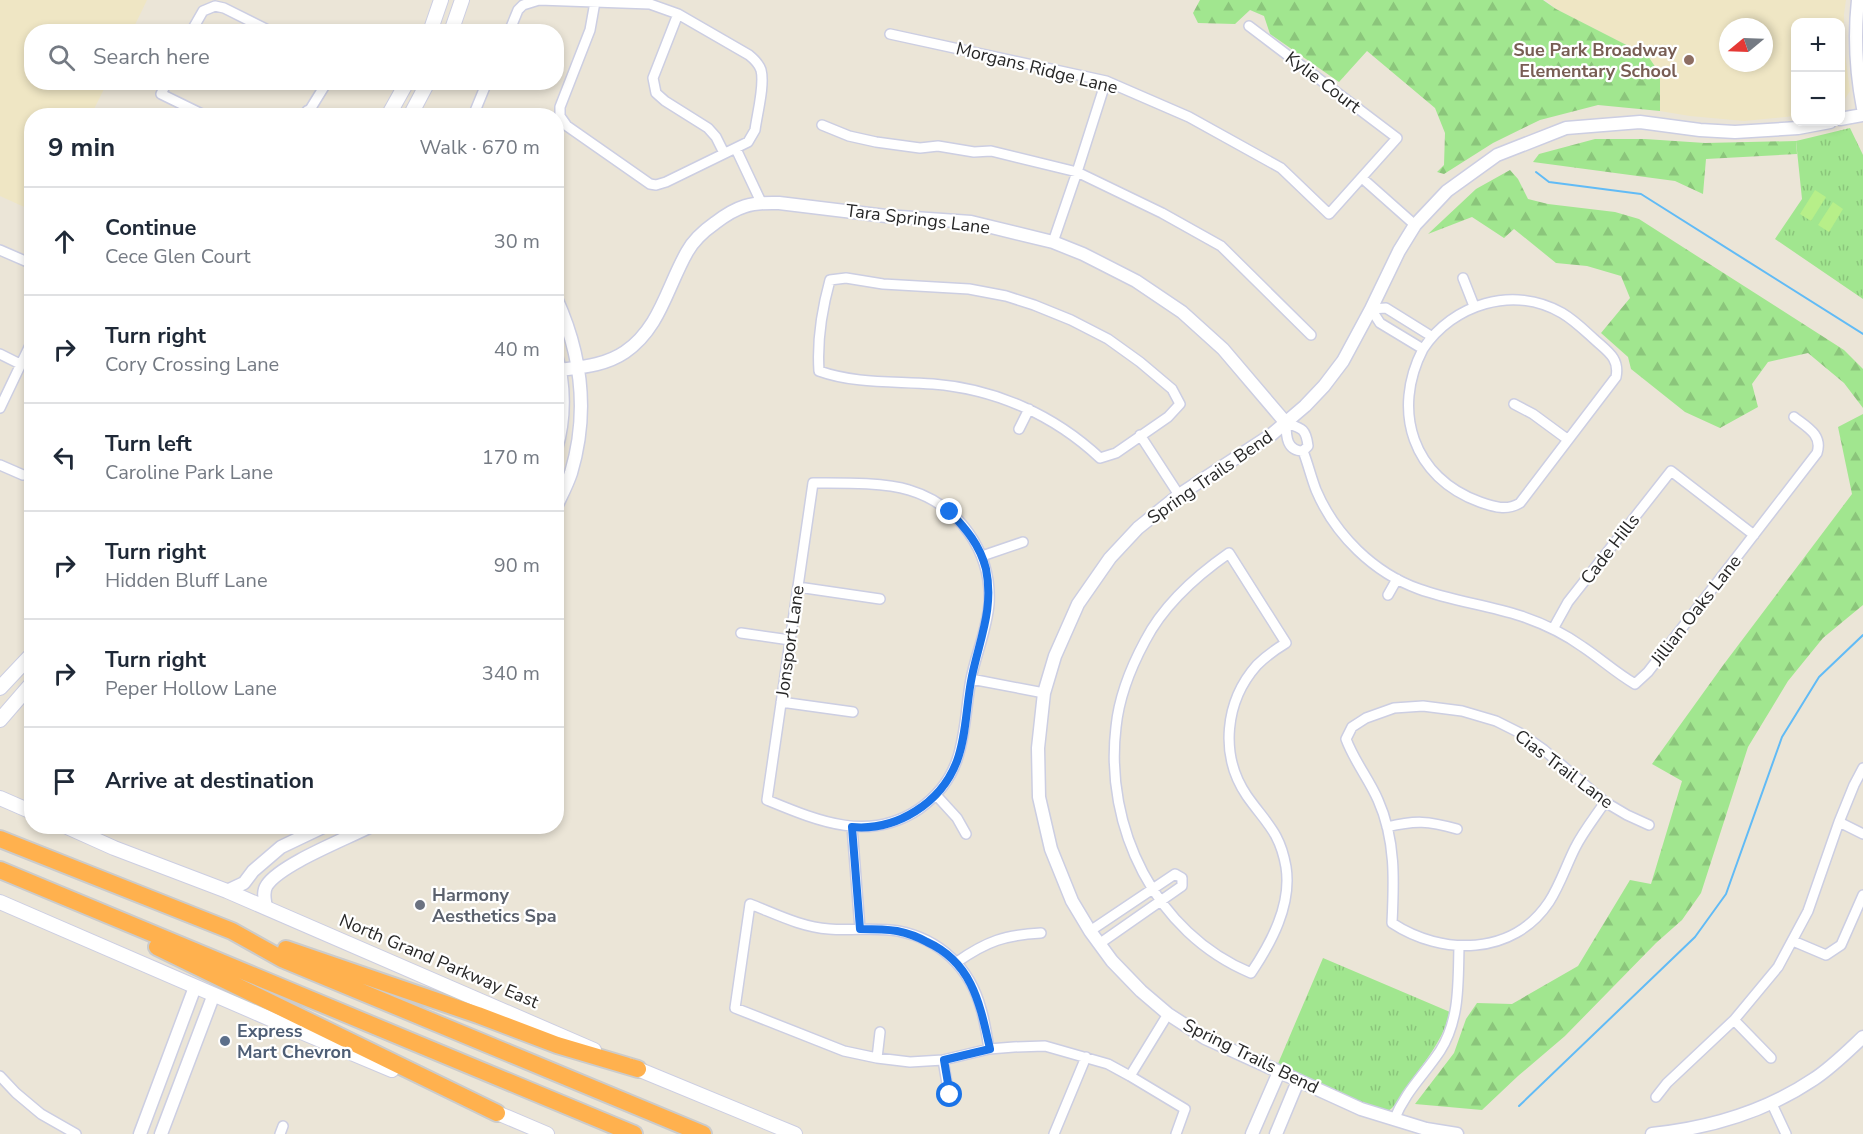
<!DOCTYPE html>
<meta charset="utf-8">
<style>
body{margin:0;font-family:"Nunito Sans",sans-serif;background:#f6f6f7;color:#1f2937}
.controls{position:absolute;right:18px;top:18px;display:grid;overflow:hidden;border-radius:12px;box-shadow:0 3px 9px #0003}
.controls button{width:54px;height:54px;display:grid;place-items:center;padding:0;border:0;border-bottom:2px solid #e0e1e3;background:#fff;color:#1f2937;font:30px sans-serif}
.compass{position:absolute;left:1719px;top:18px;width:54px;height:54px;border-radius:50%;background:#fff;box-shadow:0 3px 9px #0003;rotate:251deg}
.stop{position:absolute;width:18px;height:18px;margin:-14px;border:4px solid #1a73e8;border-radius:50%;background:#fff}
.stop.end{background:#1a73e8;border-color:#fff;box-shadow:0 2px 6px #0008}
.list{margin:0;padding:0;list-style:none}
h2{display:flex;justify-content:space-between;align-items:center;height:78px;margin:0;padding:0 24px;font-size:26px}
h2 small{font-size:20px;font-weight:400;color:#747a83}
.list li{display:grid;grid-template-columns:39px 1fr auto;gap:18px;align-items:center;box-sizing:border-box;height:108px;padding:0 24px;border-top:2px solid #e0e1e3}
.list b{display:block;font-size:22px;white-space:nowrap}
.list p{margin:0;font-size:20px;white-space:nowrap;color:#747a83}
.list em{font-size:20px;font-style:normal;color:#747a83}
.icon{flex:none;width:33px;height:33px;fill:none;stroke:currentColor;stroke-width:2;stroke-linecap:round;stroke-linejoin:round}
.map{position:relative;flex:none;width:1863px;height:1134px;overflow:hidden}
.search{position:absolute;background:#fff;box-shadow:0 3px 9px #0003;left:24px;top:24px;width:540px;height:66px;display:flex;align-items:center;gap:15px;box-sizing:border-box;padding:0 21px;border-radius:24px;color:#747a83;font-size:22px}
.panel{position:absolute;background:#fff;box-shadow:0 3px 9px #0003;left:24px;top:108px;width:540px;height:726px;border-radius:24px}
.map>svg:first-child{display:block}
.education{fill:#efe6c4;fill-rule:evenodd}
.grass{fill:url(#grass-tufts)}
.forest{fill:url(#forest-firs)}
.pitch{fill:#b7ef89}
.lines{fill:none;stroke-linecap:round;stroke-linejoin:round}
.stream{stroke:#61bbf6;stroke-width:2}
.minor-casing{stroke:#cccee2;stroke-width:12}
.tertiary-casing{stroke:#cccee2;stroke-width:15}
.secondary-casing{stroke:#cccee2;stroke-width:16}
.motorway-casing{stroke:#cbcbcb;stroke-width:20}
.minor{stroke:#fff;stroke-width:9}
.tertiary{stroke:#fff;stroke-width:12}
.secondary{stroke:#fff;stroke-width:14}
.motorway{stroke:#ffb14e;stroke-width:16}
.route{stroke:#1a73e8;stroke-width:8}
.education-dot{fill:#8d6e63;stroke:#fff;stroke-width:2}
.worship-dot{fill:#6b7280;stroke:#fff;stroke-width:2}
.service-dot{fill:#5c6f8a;stroke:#fff;stroke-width:2}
.labels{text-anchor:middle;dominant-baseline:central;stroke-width:4.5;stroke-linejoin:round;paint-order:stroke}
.education-label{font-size:18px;font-weight:bold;fill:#785e54;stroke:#fff;text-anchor:end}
.street-label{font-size:18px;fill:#272727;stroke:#fff}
.worship-label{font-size:18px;font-weight:bold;fill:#5b616d;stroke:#fff;text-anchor:start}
.service-label{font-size:18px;font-weight:bold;fill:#4e5e75;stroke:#fff;text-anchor:start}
</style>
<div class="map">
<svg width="1863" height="1134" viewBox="0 0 1863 1134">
<defs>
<pattern id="grass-tufts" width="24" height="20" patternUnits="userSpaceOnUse" patternTransform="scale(1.5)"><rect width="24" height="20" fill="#a1e68f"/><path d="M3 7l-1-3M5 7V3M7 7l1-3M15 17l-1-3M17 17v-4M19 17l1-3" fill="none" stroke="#8bc57b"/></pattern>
<pattern id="forest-firs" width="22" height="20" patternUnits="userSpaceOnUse" patternTransform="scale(1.5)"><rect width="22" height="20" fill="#a1e68f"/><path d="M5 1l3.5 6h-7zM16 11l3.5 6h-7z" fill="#8bc57b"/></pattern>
</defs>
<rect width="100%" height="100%" fill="#ebe5d7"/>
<path class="education" d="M0 0H147L132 31 32 32V82L107 83 91 115 32 116 31 210 0 196Z
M1546 0H1846L1844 14V46L1850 91 1841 105 1840 22H1796L1795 116 1744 121 1690 116 1660 111V74L1648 56 1556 9ZM1728 27H1764V63H1728Z"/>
<path class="grass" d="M1850 128 1863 155V299L1775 239 1802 199 1796 141Z
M1323 958 1450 1012C1443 1041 1425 1061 1408 1085 1402 1093 1397 1106 1388 1111L1366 1106 1277 1066Z"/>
<path class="forest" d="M1200 0H1543L1556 9 1648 56 1660 74V111L1598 105 1540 120 1493 143 1444 174 1437 172 1444 165 1445 133 1435 108 1367 51 1339 82 1270 34 1264 16 1250 10 1235 24 1198 23 1193 13Z
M1595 139H1645L1705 143 1796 141 1797 154 1706 159 1703 194 1675 181 1533 162 1539 154Z
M1510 170 1518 179 1528 199 1548 204 1615 212 1639 219 1844 350 1863 369V408L1844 383 1808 353 1768 362 1752 384 1758 407 1720 428 1685 412 1631 369 1628 357 1601 333 1630 298 1621 276 1587 266 1556 263 1514 229 1504 238 1472 217 1428 234 1476 189Z
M1863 414V605L1823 638 1788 681 1748 747 1701 893 1682 920 1656 943 1565 1036 1518 1076 1482 1110 1415 1104 1454 1053 1466 1019 1477 1003 1512 1004 1578 966 1630 880 1651 884 1682 781 1652 764 1724 664 1852 494 1838 427Z"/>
<path class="pitch" d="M1815 190 1826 197 1811 221 1800 214Z
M1833 202 1843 209 1829 232 1818 225Z"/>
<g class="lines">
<path class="stream" d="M1536 172 1549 182 1641 194 1863 334
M1519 1106 1695 937 1726 894 1782 737 1819 677 1863 635"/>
<defs>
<path id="minor" d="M678 14 653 78 656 93 665 101 708 128 716 137 724 153
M191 32 203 11 215 6 224 8 272 32
M509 32 518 10 523 5 539 0 650 4 678 14 749 55C754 59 759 64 761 70 765 85 757 114 755 130L748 142 666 182 656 185 650 184 567 126 560 116V107L590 30 595 2
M890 34 1106 81 1189 117 1281 168 1329 214 1397 138 1249 26
M167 82 161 94 206 116
M306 116 327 82
M473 116 487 82
M822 125 849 136 876 142 920 148 938 146 974 152 991 151 1077 172 1162 213 1221 246 1311 335
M736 149 761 202
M1362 178 1415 225
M1053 242 1077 172 1106 81
M0 250 32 264
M846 278 883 284 969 289 1006 296 1034 305 1071 320 1108 339 1140 362 1172 389 1180 404 1168 417 1116 453 1100 458C1054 415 996 389 933 384 895 381 855 384 819 371 817 341 822 309 830 280Z
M1463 278 1474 306
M1423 349C1453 304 1513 285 1562 313 1574 320 1584 330 1594 339 1607 351 1620 358 1616 377L1520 503C1507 511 1494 507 1480 502 1413 478 1391 411 1423 349L1380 323 1371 309 1386 308 1431 336
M0 354 20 364
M1514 404 1533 414 1567 439
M0 408 32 341
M1286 423C1301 428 1306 428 1308 446L1303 451C1287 451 1286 437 1286 423Z
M1019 429 1029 409
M1140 435 1179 495
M1303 451C1308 464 1311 477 1316 490 1335 535 1374 573 1419 589 1452 601 1488 605 1521 616 1542 623 1565 634 1583 647 1601 659 1616 673 1635 684L1648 672 1817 453C1823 435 1807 427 1794 417
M0 465 23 475
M813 483C839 483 885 482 909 490 959 505 992 552 989 604 987 629 976 654 971 679 966 706 966 734 957 760 950 780 936 797 919 809 869 843 818 821 767 800Z
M1229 553 1286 643C1276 649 1266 656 1257 665 1225 701 1219 755 1247 796 1266 823 1280 832 1286 867 1292 905 1271 943 1251 973 1155 933 1104 827 1116 727 1119 697 1131 667 1145 641 1164 604 1196 576 1229 553Z
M982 556 1023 542
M798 587 880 599
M1388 595 1397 579
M1553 629 1568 602 1671 471 1754 535
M741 633 790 640
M971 679 1044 693
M781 702 853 712
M936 795 957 818 966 834
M1605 802C1595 817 1583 832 1575 848 1566 866 1560 885 1549 902 1513 956 1442 956 1392 923 1394 882 1396 840 1378 800 1369 779 1354 761 1346 739L1352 727 1366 718 1394 708 1423 706 1462 711 1496 721 1520 733 1544 750 1605 802 1627 815 1649 825
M1839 822 1863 834
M852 827 860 929
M1387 827C1416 820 1428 821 1457 829
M1090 931 1175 874 1182 878V886L1099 944
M1793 941 1826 955 1841 945 1863 895
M957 962C987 941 1005 935 1041 933
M1734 1020 1771 1058
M989 1049C987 1036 985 1022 981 1009 970 968 940 939 898 931 876 927 852 931 829 929 801 927 776 914 750 904L735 1008 844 1051 877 1058 910 1062 943 1060 989 1049 1014 1047 1045 1046 1108 1064 1130 1076 1185 1109 1176 1134
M877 1058 880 1032
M943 1060 949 1095
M0 1076 16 1093 41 1114 76 1134
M1130 1076 1168 1014
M1656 1097 1667 1083 1734 1020 1778 967 1808 911 1839 822 1854 785 1863 768
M1772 1104 1786 1134
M1394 1120C1405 1092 1424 1075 1440 1051 1460 1020 1458 982 1459 947
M280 1134 283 1126
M1054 1134 1086 1057"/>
<path id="tertiary" d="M1858 0C1854 37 1856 72 1863 108
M308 112 313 116
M1840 119 1863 115
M556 298C582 355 589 413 571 473 567 485 561 496 556 507
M556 355C565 384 565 420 556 449
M560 370C583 367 606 365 625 352 660 328 667 287 687 252 693 241 705 230 715 223 737 206 751 202 779 203L886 216 971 222 1053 242 1083 254 1136 281 1182 312 1223 349 1286 423
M227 891 244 883 253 871 281 847 325 826
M266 908C265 900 262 892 267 885 281 864 346 839 371 826
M140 1134 195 987
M161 1134 214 994
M1252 1134 1279 1072
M1276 1134 1298 1081
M1457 1134 1426 1129 1361 1109 1205 1038 1168 1014 1141 991 1112 961 1090 931 1072 901 1051 849 1039 797 1038 748 1044 693 1055 656 1078 604 1110 558 1138 528 1179 495 1271 435 1305 406 1324 386 1343 361 1371 309 1399 251 1415 225 1447 191 1497 155 1566 128 1640 122 1700 130 1735 132 1798 128 1830 122
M1652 1134C1710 1128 1765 1112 1814 1079 1831 1068 1848 1051 1863 1037"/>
<path id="secondary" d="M430 32 441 0
M451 32 462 0
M388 116 407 82
M410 116 428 82
M0 688 32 654
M0 720 32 683
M0 798 32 812
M65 826 114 848 227 891 594 1050
M0 902 275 1021 392 1070
M628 1065 795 1134
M488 1109 547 1134"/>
<path id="motorway" d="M0 839 232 931 282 959 703 1134
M0 870 634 1134
M157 947 497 1113
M286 949 478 1015 557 1045 638 1069"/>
</defs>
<use href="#minor" class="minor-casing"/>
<use href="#tertiary" class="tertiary-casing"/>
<use href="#secondary" class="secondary-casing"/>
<use href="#motorway" class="motorway-casing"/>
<use href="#minor" class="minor"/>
<use href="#tertiary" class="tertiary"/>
<use href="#secondary" class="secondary"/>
<use href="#motorway" class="motorway"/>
</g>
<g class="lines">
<path class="route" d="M950 1095 944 1060 990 1049C980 1005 973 963 927 942 918 937 907 933 897 931 885 929 872 929 860 929L852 827C897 831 941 803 957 761 967 734 966 704 972 676 980 638 994 608 986 569 980 545 966 529 950 512"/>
</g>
<circle class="education-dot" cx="1689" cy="60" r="6"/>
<circle class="worship-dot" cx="420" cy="905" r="6"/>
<circle class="service-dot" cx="225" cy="1041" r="6"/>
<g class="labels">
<g class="education-label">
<text x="1677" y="50">Sue Park Broadway<tspan x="1677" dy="21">Elementary School</tspan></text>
</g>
<g class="street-label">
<text transform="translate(1037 68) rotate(14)">Morgans Ridge Lane</text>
<text transform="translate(1323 82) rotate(37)">Kylie Court</text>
<text transform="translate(918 219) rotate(7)">Tara Springs Lane</text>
<text transform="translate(1210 477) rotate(-35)">Spring Trails Bend</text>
<text transform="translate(1610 549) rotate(-52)">Cade Hills</text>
<text transform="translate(1696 610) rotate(-52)">Jillian Oaks Lane</text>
<text transform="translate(790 641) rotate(-82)">Jonsport Lane</text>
<text transform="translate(1564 769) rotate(37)">Cias Trail Lane</text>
<text transform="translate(439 961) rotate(23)">North Grand Parkway East</text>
<text transform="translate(1251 1056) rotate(26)">Spring Trails Bend</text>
</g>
<g class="worship-label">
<text x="432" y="895">Harmony<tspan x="432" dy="21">Aesthetics Spa</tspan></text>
</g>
<g class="service-label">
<text x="237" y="1031">Express<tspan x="237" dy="21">Mart Chevron</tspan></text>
</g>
</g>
</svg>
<div class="controls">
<button>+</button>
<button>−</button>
</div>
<svg class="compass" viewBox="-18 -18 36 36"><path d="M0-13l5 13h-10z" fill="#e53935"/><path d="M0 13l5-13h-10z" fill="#747a83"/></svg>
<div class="stop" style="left:950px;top:1095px"></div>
<div class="stop end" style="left:950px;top:512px"></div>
<div class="search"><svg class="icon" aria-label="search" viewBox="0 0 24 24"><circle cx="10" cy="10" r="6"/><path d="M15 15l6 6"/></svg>Search here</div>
<section class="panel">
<h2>9 min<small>Walk · 670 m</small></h2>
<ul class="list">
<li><svg class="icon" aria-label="ahead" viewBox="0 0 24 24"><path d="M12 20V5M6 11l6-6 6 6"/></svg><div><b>Continue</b><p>Cece Glen Court</p></div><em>30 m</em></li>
<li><svg class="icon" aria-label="right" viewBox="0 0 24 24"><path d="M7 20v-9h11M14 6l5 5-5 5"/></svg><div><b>Turn right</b><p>Cory Crossing Lane</p></div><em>40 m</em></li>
<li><svg class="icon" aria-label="left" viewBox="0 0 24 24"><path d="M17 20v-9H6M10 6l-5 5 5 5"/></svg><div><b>Turn left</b><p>Caroline Park Lane</p></div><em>170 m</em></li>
<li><svg class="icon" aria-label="right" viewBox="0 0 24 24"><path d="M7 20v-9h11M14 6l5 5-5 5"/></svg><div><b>Turn right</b><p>Hidden Bluff Lane</p></div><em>90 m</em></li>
<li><svg class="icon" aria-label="right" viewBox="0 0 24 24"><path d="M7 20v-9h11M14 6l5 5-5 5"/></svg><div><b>Turn right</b><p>Peper Hollow Lane</p></div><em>340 m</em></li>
<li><svg class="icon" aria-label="arrive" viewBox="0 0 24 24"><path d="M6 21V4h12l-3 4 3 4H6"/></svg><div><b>Arrive at destination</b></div></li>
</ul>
</section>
</div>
